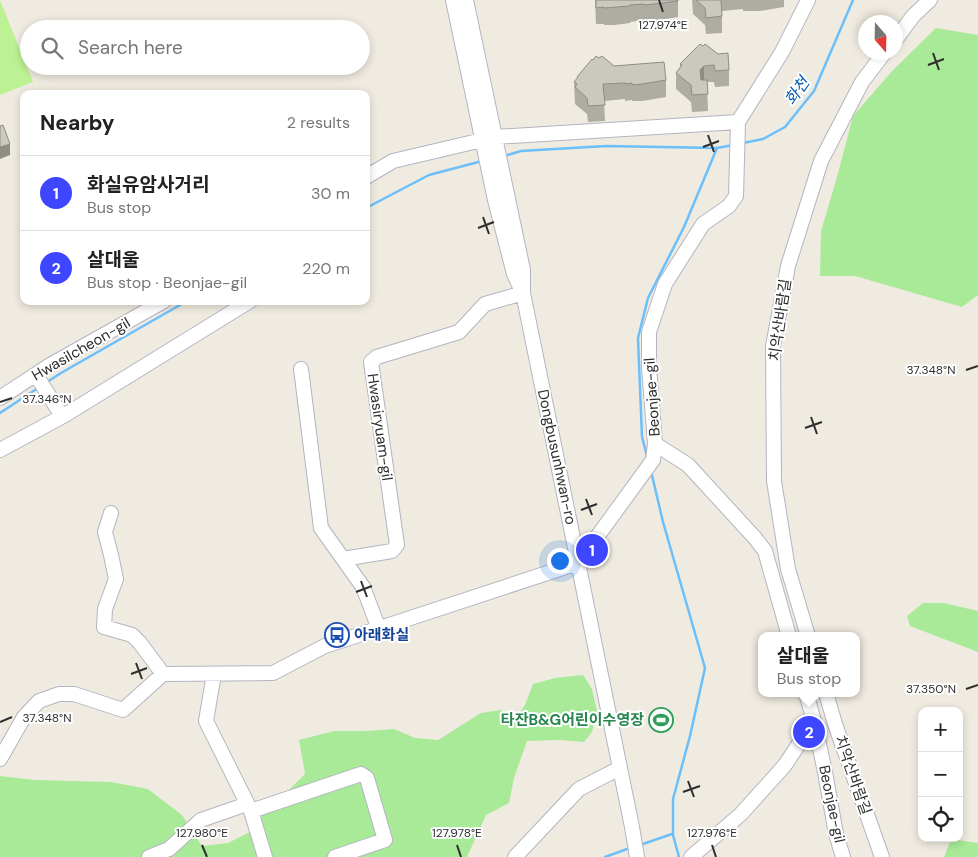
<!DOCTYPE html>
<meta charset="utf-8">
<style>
body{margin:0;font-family:"DM Sans","Noto Sans KR",sans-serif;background:#f2f2f2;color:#222}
.controls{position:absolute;right:15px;bottom:15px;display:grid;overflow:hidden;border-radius:10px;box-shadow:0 2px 8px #0003}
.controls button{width:45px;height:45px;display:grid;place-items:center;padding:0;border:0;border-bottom:1px solid #e0e0e0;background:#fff;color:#222;font:25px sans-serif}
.compass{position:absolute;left:858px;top:15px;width:45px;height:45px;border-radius:50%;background:#fff;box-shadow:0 2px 8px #0003;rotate:160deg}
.you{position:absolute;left:559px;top:560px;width:18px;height:18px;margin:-12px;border:4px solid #fff;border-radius:50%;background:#1a73e8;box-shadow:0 0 0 8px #1a73e833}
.badge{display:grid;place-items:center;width:32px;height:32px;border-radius:50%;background:#3e46ff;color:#fff;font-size:16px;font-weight:700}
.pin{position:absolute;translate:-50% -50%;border:2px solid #fff;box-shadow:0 1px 5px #0006}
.popup{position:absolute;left:758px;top:632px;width:102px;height:65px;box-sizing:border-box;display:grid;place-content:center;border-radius:10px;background:#fff;filter:drop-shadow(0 1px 4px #0005);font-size:16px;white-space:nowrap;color:#767676}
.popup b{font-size:19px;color:#222}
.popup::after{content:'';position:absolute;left:50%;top:100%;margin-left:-10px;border:10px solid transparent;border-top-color:#fff}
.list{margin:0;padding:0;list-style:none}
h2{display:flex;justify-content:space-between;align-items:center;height:65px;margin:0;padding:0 20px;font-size:21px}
h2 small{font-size:16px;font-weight:400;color:#767676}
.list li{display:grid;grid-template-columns:32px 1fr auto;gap:15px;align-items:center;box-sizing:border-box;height:75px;padding:0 20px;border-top:1px solid #e0e0e0}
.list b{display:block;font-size:19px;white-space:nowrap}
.list p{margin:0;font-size:16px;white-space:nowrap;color:#767676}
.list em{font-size:16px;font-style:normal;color:#767676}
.icon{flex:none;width:28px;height:28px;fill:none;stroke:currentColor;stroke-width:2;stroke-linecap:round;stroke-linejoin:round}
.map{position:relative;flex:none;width:978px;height:857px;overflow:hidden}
.search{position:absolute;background:#fff;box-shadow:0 2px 8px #0003;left:20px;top:20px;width:350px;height:55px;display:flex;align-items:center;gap:12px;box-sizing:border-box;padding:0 18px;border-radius:28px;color:#767676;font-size:19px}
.panel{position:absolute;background:#fff;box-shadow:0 2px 8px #0003;left:20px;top:90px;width:350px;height:215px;border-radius:10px}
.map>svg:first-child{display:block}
.green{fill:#a8ea98}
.pitch{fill:#bcf293}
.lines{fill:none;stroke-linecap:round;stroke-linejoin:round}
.stream{stroke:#6bbffa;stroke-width:2.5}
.minor-casing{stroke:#b4b4c2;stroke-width:16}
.minor{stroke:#fff;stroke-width:14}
.wall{fill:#afada3}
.shaded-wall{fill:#8e8d85}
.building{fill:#cbc9be;stroke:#8e8d85}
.ticks{fill:none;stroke:#2e2e2e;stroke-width:2}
.labels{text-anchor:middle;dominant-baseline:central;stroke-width:4;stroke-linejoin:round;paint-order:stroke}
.street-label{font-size:15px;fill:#2e2e2e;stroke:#fff}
.transit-label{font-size:15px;font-weight:bold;fill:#164399;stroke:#fff;text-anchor:start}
.leisure-label{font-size:15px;font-weight:bold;fill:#27864d;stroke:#fff;text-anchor:end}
.water-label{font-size:16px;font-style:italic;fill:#015aae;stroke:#fff}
.ticks-label{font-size:12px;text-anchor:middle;fill:#2e2e2e;stroke:#fff;stroke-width:4;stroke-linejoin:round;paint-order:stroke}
</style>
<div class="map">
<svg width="978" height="857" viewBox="0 0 978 857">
<rect width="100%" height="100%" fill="#f0ebe0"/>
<path class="green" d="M936 28 978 35V295L962 307 855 276H820L821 231 837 177 853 116 893 70Z
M923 603H944L978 611V652L910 626 907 616Z
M583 675 592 689 597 711 592 732 584 742 559 740 527 741 514 778 509 803 486 815 467 857H0V776L35 780 111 782 148 789 182 815 202 846 228 843 252 831 271 798 285 794 305 774 299 740 334 731H366L394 729 415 738 438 740 481 713 501 710 513 723 525 705 533 684 555 678Z
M951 839 978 843V857H944Z"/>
<path class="pitch" d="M0 0 33 82 0 95Z"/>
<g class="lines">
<path class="stream" d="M743 143 763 139 785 127 814 91 853 0
M504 156 521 151 606 146 717 148 733 145
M366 208 429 175 482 161
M47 382 61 373 187 301
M0 413 38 388
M647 456 642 437 638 338 648 298 684 227 717 148
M651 471 663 522 705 668 690 736 673 799V835L679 857
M640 845 672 834
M605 857 630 848"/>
<defs>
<path id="minor" d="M453 0 495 200 514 274 520 287
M466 0 523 270V293L632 827 637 857
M896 39 913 16 930 0
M366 177 393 161 495 137 738 122
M301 369 321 528 363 587 379 629
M36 375 62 416
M0 398 50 365 164 301
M655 444 688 465 755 538 765 551 789 636
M0 450 65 415 250 301
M111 513 105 532 111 555 116 579 105 609 104 627 132 635 140 643 163 674
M343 559 392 551 397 545 371 362 377 357 459 332 485 304 523 293
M578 563 653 460 655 444 649 367V332L665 284 703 224 729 206 736 196 738 122 782 52 808 0
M808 636 788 569 774 481 773 346 788 266 821 161 862 82 885 52
M214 674 206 721 251 811 265 857
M806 693 814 721 825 772 836 834 843 857
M826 693 835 724 882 857
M0 759 24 717 39 701 59 694H74L123 710 163 674 273 673 325 646 578 563
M251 811 361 774 367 778 385 840 335 857
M149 857 169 849 201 820 247 804
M515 857 579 789 620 768
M691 857 741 814 785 765 814 721"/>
</defs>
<use href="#minor" class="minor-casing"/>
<use href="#minor" class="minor"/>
</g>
<path class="wall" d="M595 0H678V17L654 21 644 22V20L630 22V23L615 25H604V24H596Z
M692 0H784V7L760 11H743V9L722 11V33L706 34 705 25 693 14Z
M703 46 729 70V86L715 87 714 82H707L708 111 692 112 691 102 676 89V73L680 67V64Z
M599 58 614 66 666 80V97L642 101H632V100L625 101V99L604 101 605 121 588 122 587 114 575 104 574 82 577 79V77L593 60Z"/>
<path class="shaded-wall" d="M704 66V82L700 87V70Z
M10 144V155L0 159V147Z"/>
<path class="building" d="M596 0H678V1L654 4 644 5V4L630 5V6L604 8V7L596 8Z
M696 0H721L722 16 706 18 705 8Z
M700 44 703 46 705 44 718 54 728 53 729 70 715 71 714 65 704 66 700 70 701 80H707L708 94 692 95 691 85 676 73 682 65 680 64Z
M596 56 599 58 602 56 614 66 664 62 666 80 642 84 632 85V83L625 84V83L603 84 605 105 588 106 587 98 575 87 577 84 574 82 578 77H577L592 59 593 60Z
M3 125 10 144 0 147V126Z"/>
<path class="ticks" d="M659 0 663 12M933 53 939 70M928 65 944 59M708 135 714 152M703 147 719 141M483 217 489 234M478 228 494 222M966 370 978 366M0 402 12 398M811 417 817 434M805 428 822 422M586 499 592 515M581 510 597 504M361 581 367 597M356 592 372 586M136 663 142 679M131 674 147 668M966 689 978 685M0 722 12 717M688 781 694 797M683 792 700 786M202 845 207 857M457 845 461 857M712 845 716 857"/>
<defs>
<symbol id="bus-ring" viewBox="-11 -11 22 22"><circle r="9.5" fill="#fff" stroke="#1a4fb4" stroke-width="1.5"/><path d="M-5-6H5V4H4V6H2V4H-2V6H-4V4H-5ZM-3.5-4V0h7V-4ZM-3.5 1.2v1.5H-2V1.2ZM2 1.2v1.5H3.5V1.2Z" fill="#1a4fb4"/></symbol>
<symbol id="stadium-ring" viewBox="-11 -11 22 22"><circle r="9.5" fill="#fff" stroke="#2e9e5b" stroke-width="1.5"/><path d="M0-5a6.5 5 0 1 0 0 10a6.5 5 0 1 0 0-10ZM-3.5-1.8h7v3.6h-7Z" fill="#2e9e5b"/></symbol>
</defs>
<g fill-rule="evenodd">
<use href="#bus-ring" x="323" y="621" width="28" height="28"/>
<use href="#stadium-ring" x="647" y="706" width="28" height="28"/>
</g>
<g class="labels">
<g class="street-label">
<text transform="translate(780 320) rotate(-82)">치악산바람길</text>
<text transform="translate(81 349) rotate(-30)">Hwasilcheon-gil</text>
<text transform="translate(652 397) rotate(-94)">Beonjae-gil</text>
<text transform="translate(380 427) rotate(82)">Hwasiryuam-gil</text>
<text transform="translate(557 457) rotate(78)">Dongbusunhwan-ro</text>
<text transform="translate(853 775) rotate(71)">치악산바람길</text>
<text transform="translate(832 804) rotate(78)">Beonjae-gil</text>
</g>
<g class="transit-label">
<text x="354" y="635">아래화실</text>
</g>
<g class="leisure-label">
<text x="644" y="720">타잔B&amp;G어린이수영장</text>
</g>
<g class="water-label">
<text transform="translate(797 91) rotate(-55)">화천</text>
</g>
</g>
<g class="ticks-label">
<text x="663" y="29">127.974°E</text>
<text x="931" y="374">37.348°N</text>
<text x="47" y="403">37.346°N</text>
<text x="931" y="693">37.350°N</text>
<text x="47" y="722">37.348°N</text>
<text x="202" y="837">127.980°E</text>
<text x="457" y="837">127.978°E</text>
<text x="712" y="837">127.976°E</text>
</g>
</svg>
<div class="controls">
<button>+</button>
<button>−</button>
<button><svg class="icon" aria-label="locate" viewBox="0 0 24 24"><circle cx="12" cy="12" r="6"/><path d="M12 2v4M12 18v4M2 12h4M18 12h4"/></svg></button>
</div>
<svg class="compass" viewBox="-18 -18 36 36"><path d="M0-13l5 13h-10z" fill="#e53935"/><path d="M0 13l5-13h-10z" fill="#767676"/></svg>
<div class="you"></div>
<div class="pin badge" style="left:592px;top:550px">1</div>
<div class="pin badge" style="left:809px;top:732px">2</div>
<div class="popup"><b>살대울</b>Bus stop</div>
<div class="search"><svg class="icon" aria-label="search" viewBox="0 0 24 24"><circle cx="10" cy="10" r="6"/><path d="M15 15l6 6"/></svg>Search here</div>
<section class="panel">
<h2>Nearby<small>2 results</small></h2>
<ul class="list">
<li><span class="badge">1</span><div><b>화실유암사거리</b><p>Bus stop</p></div><em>30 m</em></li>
<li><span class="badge">2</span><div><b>살대울</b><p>Bus stop · Beonjae-gil</p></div><em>220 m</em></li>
</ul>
</section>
</div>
